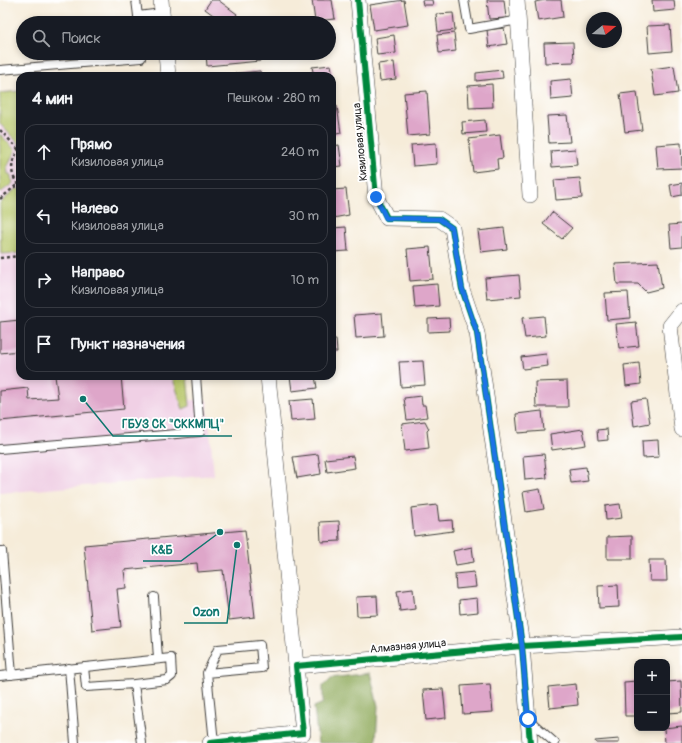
<!DOCTYPE html>
<html lang="ru">
<meta charset="utf-8">
<style>
body{margin:0;font-family:Pangolin,sans-serif;background:#20242c;color:#f1f3f6}
.controls{position:absolute;right:12px;bottom:12px;display:grid;overflow:hidden;border-radius:8px;box-shadow:0 2px 6px #0003}
.controls button{width:36px;height:36px;display:grid;place-items:center;padding:0;border:0;border-bottom:1px solid #363941;background:#171b24;color:#f1f3f6;font:20px sans-serif}
.compass{position:absolute;left:586px;top:12px;width:36px;height:36px;border-radius:50%;background:#171b24;box-shadow:0 2px 6px #0003;rotate:72deg}
.stop{position:absolute;width:12px;height:12px;margin:-9px;border:3px solid #1a73e8;border-radius:50%;background:#fff}
.stop.end{background:#1a73e8;border-color:#fff;box-shadow:0 1px 4px #0008}
.list{margin:0;padding:0;list-style:none}
h2{display:flex;justify-content:space-between;align-items:center;height:52px;margin:0;padding:0 16px;font-size:17px}
h2 small{font-size:13px;font-weight:400;color:#9ea1a6}
.list li{display:grid;grid-template-columns:26px 1fr auto;gap:12px;align-items:center;box-sizing:border-box;height:56px;margin:0 8px 8px;padding:0 8px;border:1px solid #363941;border-radius:12px}
.list b{display:block;font-size:15px;white-space:nowrap}
.list p{margin:0;font-size:13px;white-space:nowrap;color:#9ea1a6}
.list em{font-size:13px;font-style:normal;color:#9ea1a6}
.icon{flex:none;width:22px;height:22px;fill:none;stroke:currentColor;stroke-width:2;stroke-linecap:round;stroke-linejoin:round}
.map{position:relative;flex:none;width:682px;height:743px;overflow:hidden}
.search{position:absolute;background:#171b24;box-shadow:0 2px 6px #0003;left:16px;top:16px;width:320px;height:44px;display:flex;align-items:center;gap:10px;box-sizing:border-box;padding:0 14px;border-radius:22px;color:#9ea1a6;font-size:15px}
.panel{position:absolute;background:#171b24;box-shadow:0 2px 6px #0003;left:16px;top:72px;width:320px;height:308px;border-radius:12px}
.map>svg:first-child{display:block}
.built{fill:#f0d0e5}
.green{fill:#b8c76a;stroke:#6a7243}
.forest{fill:#92ac5e;stroke:#57643d}
.building{fill:#dea6c9}
.lines{fill:none;stroke-linecap:round;stroke-linejoin:round}
.lane-casing{stroke:#3d3b38;stroke-width:10}
.street-casing{stroke:#3d3b38;stroke-width:16}
.path{stroke:#3d3b38;stroke-width:2.5;stroke-dasharray:3 3;stroke-linecap:butt}
.lane{stroke:#fff;stroke-width:8}
.street{stroke:#fff;stroke-width:15}
.cycleway-casing{stroke:#fff;stroke-width:8}
.cycleway{stroke:#00873e;stroke-width:6}
.route{stroke:#1a73e8;stroke-width:5}
.labels{text-anchor:middle;dominant-baseline:central;stroke-width:3.5;stroke-linejoin:round;paint-order:stroke}
.street-label{font-size:11px;fill:#1c1c1c;stroke:#fff}
.leader{fill:none;stroke:#0f766e;stroke-width:1.5}
.callout-dot{fill:#0f766e;stroke:#fff;stroke-width:1.5}
.callout-label{font-size:12px;text-anchor:middle;font-weight:bold;fill:#0f766e;stroke:#fff;stroke-width:3.5;stroke-linejoin:round;paint-order:stroke}
</style>
<div class="map">
<svg width="682" height="743" viewBox="0 0 682 743">
<rect width="100%" height="100%" fill="#fff"/>
<filter id="ink" filterUnits="userSpaceOnUse"><feTurbulence type="fractalNoise" baseFrequency=".025" numOctaves="2"/><feDisplacementMap in="SourceGraphic" scale="8" xChannelSelector="R" yChannelSelector="G"/><feConvolveMatrix kernelMatrix="1 2 1 2 8 2 1 2 1" color-interpolation-filters="sRGB"/></filter>
<filter id="wash" filterUnits="userSpaceOnUse"><feTurbulence type="fractalNoise" baseFrequency=".012" numOctaves="4" result="noise"/><feDisplacementMap in="SourceGraphic" scale="16" xChannelSelector="R" yChannelSelector="G"/><feGaussianBlur stdDeviation="0.9" result="paint"/><feColorMatrix in="noise" values="0 0 0 0 0 0 0 0 0 0 0 0 0 0 0 0 0 1.4 0 .05"/><feComposite in="paint" operator="in"/></filter>
<g filter="url(#wash)">
<rect width="100%" height="100%" fill="#f6ecd9"/>
<path class="built" d="M20 90V376H187L190 400H207L214 475 0 493V92Z"/>
<path class="green" d="M20 91V145L0 124V93Z
M0 134 15 150 9 164 7 165 8 174H10L13 183 0 193Z
M17 188 20 190V253L1 254 0 203Z
M172 376H187L190 406 183 409Z"/>
<path class="forest" d="M370 673 378 706 376 743H318L314 707 323 703V686L331 678Z"/>
<g id="blocks">
<path class="building" d="M211 0H218L237 14 231 23H224L205 9Z
M312 0H332L335 19 315 21Z
M404 0 408 25 374 30 370 5Z
M422 0H432L433 5H423Z
M487 0H504L506 18 489 19Z
M545 0H561L563 17 538 21 535 2Z
M652 0H674L675 10 653 12Z
M453 13 455 30 438 32 436 14Z
M670 25 672 51 649 53 647 26Z
M504 28 507 44 489 47 487 30Z
M454 33 456 51 439 53 437 35Z
M394 35 396 53 377 55 375 38Z
M573 42 574 62 545 63 544 43Z
M206 53H259L260 61 207 66Z
M394 62 396 79 380 81 378 64Z
M331 65 333 76H314L312 67Z
M674 66 678 93 655 96 651 69Z
M502 70 503 78 476 81V73Z
M260 71 261 76H218V75Z
M571 79 573 98 551 100 550 81Z
M492 84 493 107 469 108 468 86Z
M427 91 430 134 408 136 404 93Z
M637 92 642 130 625 132 620 94Z
M337 106 341 133 332 135V107Z
M567 115 570 142 549 143 547 116Z
M485 120 486 132 463 134 462 122Z
M500 135 503 158 497 159 498 169 473 172 469 139Z
M436 143 437 164 413 166 411 145Z
M681 143 682 168 658 169 656 145Z
M339 145 342 166 332 167V146Z
M575 149 577 165 552 167 551 151Z
M580 178 582 198 556 200 554 180Z
M682 183V195L672 197 670 185Z
M346 189 349 215 333 218 332 190Z
M552 212 572 228 562 239 543 224Z
M682 224V247L671 248 669 225Z
M346 227 348 251 332 252V228Z
M504 228 507 249 481 252 478 231Z
M430 247 433 279 410 281 407 249Z
M658 262 662 288 646 292 638 284H617L615 264Z
M519 275 521 296 487 299 485 278Z
M437 284 439 306 415 308 413 286Z
M628 292 630 318 607 320 605 293Z
M382 313 384 336 356 338 354 315Z
M544 316 546 336 525 338 522 318Z
M449 318 450 331 428 332V319Z
M20 320V351L0 353V322Z
M636 322 639 346 619 348 616 324Z
M332 339H336L337 352H332Z
M546 354 548 366 523 369 521 357Z
M423 361 425 385 401 387 399 362Z
M639 363 641 384 626 386 624 365Z
M55 376H121L124 409 0 421V391L28 388 29 400 58 398Z
M290 376H315L317 388 292 391Z
M567 381 568 407H536L535 382Z
M421 396 422 405H425L427 417 407 420 404 398Z
M313 399 315 419 291 421 289 401Z
M646 399 650 423 634 426 631 401Z
M542 411 544 431 518 433 516 414Z
M425 421 429 429 427 431 429 448 405 451 402 424Z
M583 429 586 445 552 450 550 434Z
M607 429 608 440 598 441 597 430Z
M658 440 659 457 643 458 642 441Z
M318 454 321 474 297 478 293 457Z
M544 454 547 478 525 480 523 456Z
M353 456 355 468 327 472 325 459Z
M586 467 588 481 571 483 569 469Z
M540 489 544 509 526 512 523 492Z
M620 504 622 518 606 520 605 506Z
M437 505 439 521 452 520 453 531 414 536 411 508Z
M339 521 340 541 321 542 320 522Z
M245 530 255 617 229 620 223 570 198 572 197 563 124 570 126 588 117 589 121 627 92 630 84 545Z
M632 536V559H607V537Z
M472 547 474 562 456 565 453 551Z
M649 560H666L667 581H650Z
M474 572 476 587 456 589 455 574Z
M618 585 619 607 599 608 598 586Z
M413 589 415 609 400 611 397 591Z
M377 596 378 615 357 616 356 597Z
M477 598 478 612 460 614 459 600Z
M637 681V716H625L624 682Z
M681 681 682 712 667 713V682Z
M490 684 493 712 463 714 461 686Z
M576 684 578 705 550 708 548 687Z
M443 689 446 718 426 720 423 690Z
M682 726V743H665L664 728Z
M619 739V743H596L595 741Z"/>
</g>
</g>
<g filter="url(#ink)">
<use href="#blocks" fill-opacity="0" stroke="#3d3b38" stroke-width="1"/>
<g class="lines">
<defs>
<path id="lane" d="M136 0 138 16
M464 0 469 29 519 20
M138 23V16L162 13
M0 70 141 58V53
M0 449 200 432 196 376
M0 551H2L12 675
M154 597 158 659
M84 667 86 687 134 684
M69 668 75 743
M207 673 218 649 260 645 262 668 207 673 214 743
M0 676 171 658 172 676 167 680 134 684 142 743
M528 719 555 743"/>
<path id="street" d="M161 0 163 23
M358 0 376 197 387 218 439 219 452 228 462 289 477 333 522 646 530 743
M517 0 530 195
M166 53 168 76
M682 311 670 326 682 429
M268 376 296 666
M210 743 303 733 296 666 522 646 682 637"/>
</defs>
<use href="#lane" class="lane-casing"/>
<use href="#street" class="street-casing"/>
<path class="path" d="M0 130 19 150
M20 149C10 160 9 176 20 186
M0 199 18 184
M0 258 20 256"/>
<use href="#lane" class="lane"/>
<use href="#street" class="street"/>
<defs>
<path id="cycleway" d="M358 0 376 197 387 218 439 219 452 228 462 289 477 333 522 646 530 743
M210 743 303 733 296 666 522 646 682 637"/>
</defs>
<use href="#cycleway" class="cycleway-casing"/>
<use href="#cycleway" class="cycleway"/>
</g>
</g>
<g class="lines" filter="url(#ink)">
<path class="route" d="M376 197 386 218 439 219 452 228 462 288 477 333 522 646 528 719"/>
</g>
<g class="labels">
<g class="street-label">
<text transform="translate(360 142) rotate(-95)">Кизиловая улица</text>
<text transform="translate(408 646) rotate(-5)">Алмазная улица</text>
</g>
</g>
<path class="leader" d="M83 399L113 436H232M220 532L181 561H143M237 545L227 623H184"/>
<g class="callout-dot">
<circle cx="83" cy="399" r="4"/>
<circle cx="220" cy="532" r="4"/>
<circle cx="237" cy="545" r="4"/>
</g>
<g class="callout-label">
<text x="173" y="428">ГБУЗ СК "СККМПЦ"</text>
<text x="162" y="554">К&amp;Б</text>
<text x="206" y="616">Ozon</text>
</g>
</svg>
<div class="controls">
<button>+</button>
<button>−</button>
</div>
<svg class="compass" viewBox="-18 -18 36 36"><path d="M0-13l5 13h-10z" fill="#e53935"/><path d="M0 13l5-13h-10z" fill="#9ea1a6"/></svg>
<div class="stop" style="left:528px;top:719px"></div>
<div class="stop end" style="left:376px;top:197px"></div>
<div class="search"><svg class="icon" aria-label="search" viewBox="0 0 24 24"><circle cx="10" cy="10" r="6"/><path d="M15 15l6 6"/></svg>Поиск</div>
<section class="panel">
<h2>4 мин<small>Пешком · 280 m</small></h2>
<ul class="list">
<li><svg class="icon" aria-label="ahead" viewBox="0 0 24 24"><path d="M12 20V5M6 11l6-6 6 6"/></svg><div><b>Прямо</b><p>Кизиловая улица</p></div><em>240 m</em></li>
<li><svg class="icon" aria-label="left" viewBox="0 0 24 24"><path d="M17 20v-9H6M10 6l-5 5 5 5"/></svg><div><b>Налево</b><p>Кизиловая улица</p></div><em>30 m</em></li>
<li><svg class="icon" aria-label="right" viewBox="0 0 24 24"><path d="M7 20v-9h11M14 6l5 5-5 5"/></svg><div><b>Направо</b><p>Кизиловая улица</p></div><em>10 m</em></li>
<li><svg class="icon" aria-label="arrive" viewBox="0 0 24 24"><path d="M6 21V4h12l-3 4 3 4H6"/></svg><div><b>Пункт назначения</b></div></li>
</ul>
</section>
</div>
